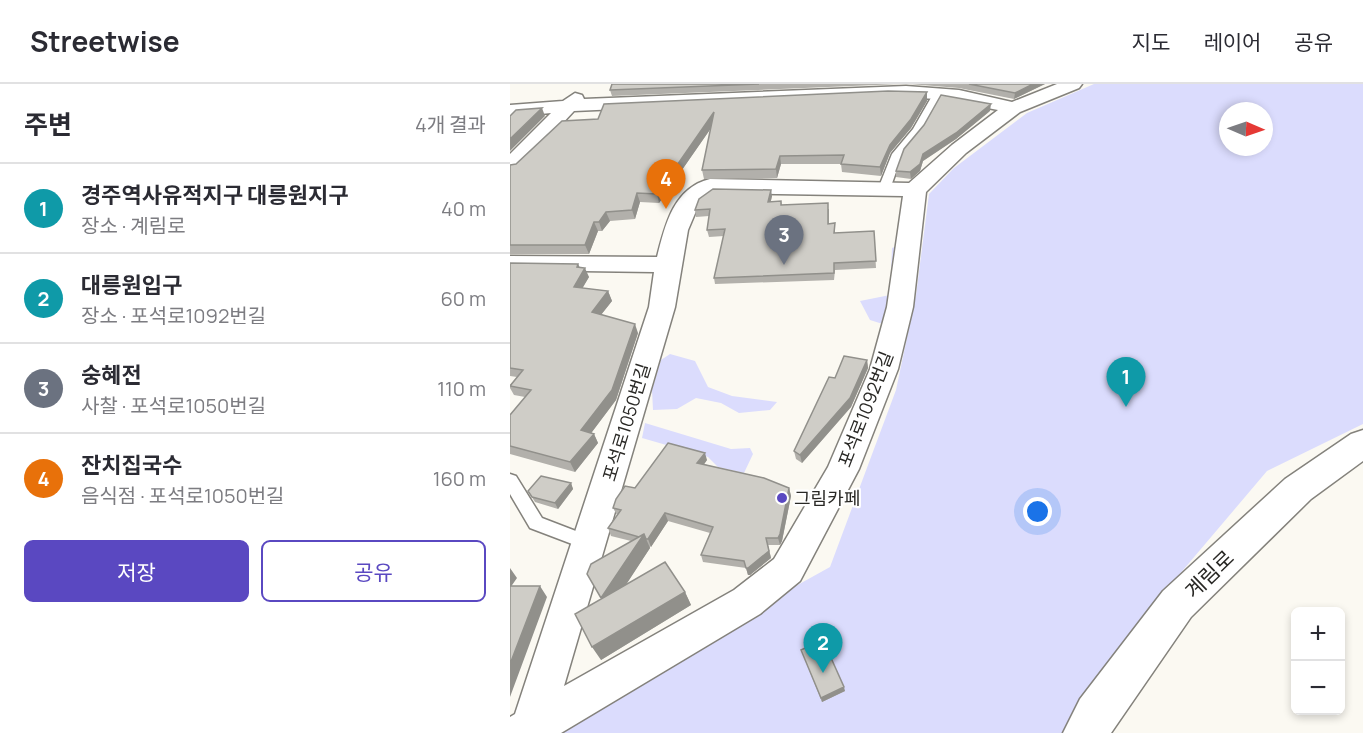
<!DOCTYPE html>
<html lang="ko">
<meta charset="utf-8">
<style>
body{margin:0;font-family:Manrope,"Noto Sans KR",sans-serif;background:#f7f7f7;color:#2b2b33}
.controls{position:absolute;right:18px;bottom:18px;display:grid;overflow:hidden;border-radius:9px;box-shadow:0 3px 9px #0003}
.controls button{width:54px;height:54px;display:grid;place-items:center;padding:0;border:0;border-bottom:2px solid #e1e1e2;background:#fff;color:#2b2b33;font:30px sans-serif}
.compass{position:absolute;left:709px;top:18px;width:54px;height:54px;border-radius:50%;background:#fff;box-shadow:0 3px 9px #0003;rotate:92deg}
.you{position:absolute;left:528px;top:428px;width:21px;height:21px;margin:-15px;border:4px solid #fff;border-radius:50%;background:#1a73e8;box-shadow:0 0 0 9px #1a73e833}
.badge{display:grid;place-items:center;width:39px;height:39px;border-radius:50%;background:#5a48c1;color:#fff;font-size:20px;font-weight:700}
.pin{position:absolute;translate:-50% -50px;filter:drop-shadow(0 2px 3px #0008)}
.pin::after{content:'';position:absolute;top:32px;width:21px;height:18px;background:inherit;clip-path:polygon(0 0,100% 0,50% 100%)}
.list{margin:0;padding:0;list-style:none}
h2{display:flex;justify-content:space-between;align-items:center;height:78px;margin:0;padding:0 24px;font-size:26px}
h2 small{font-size:20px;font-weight:400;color:#7c7c81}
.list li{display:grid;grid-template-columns:39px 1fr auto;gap:18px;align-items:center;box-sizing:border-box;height:90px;padding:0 24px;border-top:2px solid #e1e1e2}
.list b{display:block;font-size:22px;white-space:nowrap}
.list p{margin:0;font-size:20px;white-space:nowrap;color:#7c7c81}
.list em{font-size:20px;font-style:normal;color:#7c7c81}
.actions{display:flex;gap:12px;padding:18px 24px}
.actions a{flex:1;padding:14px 0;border:2px solid #5a48c1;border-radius:9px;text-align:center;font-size:21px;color:#5a48c1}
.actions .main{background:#5a48c1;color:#fff}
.map{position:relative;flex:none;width:853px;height:649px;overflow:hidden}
header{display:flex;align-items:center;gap:36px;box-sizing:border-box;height:84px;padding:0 30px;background:#fff;border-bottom:2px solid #e1e1e2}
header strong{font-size:28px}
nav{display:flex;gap:33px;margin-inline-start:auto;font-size:21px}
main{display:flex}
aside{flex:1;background:#fff}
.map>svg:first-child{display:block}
.green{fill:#dbdcfd;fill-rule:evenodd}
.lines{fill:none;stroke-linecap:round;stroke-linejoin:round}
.service-casing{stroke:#84827c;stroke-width:3}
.minor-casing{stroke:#84827c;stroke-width:3}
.tertiary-casing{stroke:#84827c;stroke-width:3}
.service{fill:#fff;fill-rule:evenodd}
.minor{fill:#fff;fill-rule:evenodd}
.tertiary{fill:#fff;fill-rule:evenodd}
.wall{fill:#b2b0ab}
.shaded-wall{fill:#91908b}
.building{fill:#cfcdc7;stroke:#91908b;stroke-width:1.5}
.poi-dot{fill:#5a48c1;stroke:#fff;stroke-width:2}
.labels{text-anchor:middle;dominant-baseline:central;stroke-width:4.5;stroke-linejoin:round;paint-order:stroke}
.street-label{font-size:18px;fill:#292825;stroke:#fff}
.poi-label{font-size:18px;fill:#292825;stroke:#fff;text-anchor:start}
.near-street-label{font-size:21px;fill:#292825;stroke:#fff}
</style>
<header>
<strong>Streetwise</strong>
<nav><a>지도</a><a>레이어</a><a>공유</a></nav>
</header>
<main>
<aside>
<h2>주변<small>4개 결과</small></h2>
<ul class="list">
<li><span class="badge" style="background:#0f9aa8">1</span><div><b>경주역사유적지구 대릉원지구</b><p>장소 · 계림로</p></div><em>40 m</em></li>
<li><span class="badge" style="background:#0f9aa8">2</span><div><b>대릉원입구</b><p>장소 · 포석로1092번길</p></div><em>60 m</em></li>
<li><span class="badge" style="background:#6b7280">3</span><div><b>숭혜전</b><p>사찰 · 포석로1050번길</p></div><em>110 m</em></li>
<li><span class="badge" style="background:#e8710a">4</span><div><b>잔치집국수</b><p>음식점 · 포석로1050번길</p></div><em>160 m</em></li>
</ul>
<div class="actions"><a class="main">저장</a><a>공유</a></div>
</aside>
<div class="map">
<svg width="853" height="649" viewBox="0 0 853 649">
<rect width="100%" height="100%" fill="#fbf9f2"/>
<path class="green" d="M584 0H853V340L757 387 646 518 554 649H50L275 508 320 483 386 306 406 211 419 110 444 84 517 29ZM718 27H754V63H718Z
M408 153 379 242 360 236 350 217 380 211 382 164Z
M160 270 185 277 198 303 222 312 267 318 260 326 229 329 211 319 186 314 167 325 143 326 142 306 151 276Z
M135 339 221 365 240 364 243 370 234 389 208 383 198 373 132 354Z"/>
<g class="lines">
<defs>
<path id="service" d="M426 5 434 7 412 46 392 71 380 105 374 108 370 107 368 105 382 70 403 45Z
M0 390 6 392 32 434 84 454 87 459 84 464 78 466 20 444 0 410Z"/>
<path id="minor" d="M547 0H572L569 4 510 28 456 69 416 108 403 223 388 285 349 385 290 497 250 530 51 649H0V633L5 630 139 223 144 188 0 186V172L147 173C155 142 163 104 200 95L399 99 442 61 488 26 431 15 378 13 64 27 8 87 0 88V70L41 29 0 33V21L53 17 65 9 72 11 74 15 396 2 449 6 502 18ZM204 109 393 112 377 223 360 285 318 383 264 475 224 506 54 602 165 223 178 146 189 120Z"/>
<path id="tertiary" d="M853 346V377L801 415 681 533 601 649H553L570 615 653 507 775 395 841 350Z"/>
</defs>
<use href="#service" class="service-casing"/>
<use href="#minor" class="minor-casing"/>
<use href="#tertiary" class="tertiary-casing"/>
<use href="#service" class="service"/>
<use href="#minor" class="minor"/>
<use href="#tertiary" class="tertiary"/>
</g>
<path class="wall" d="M102 0H390L102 12 100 6Z
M399 0H535L504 15 449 4Z
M417 8V17L401 44 380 69 371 92 332 88 331 80H271L267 94 194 95 192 86 201 44 149 119 130 118 125 135 100 137 92 147H88L79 170H0V81L6 80 88 35Z
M480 27 446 55 413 77 410 87 401 95 386 93V87Z
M262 112 261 117H271L272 121 319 125V140L325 139V149L364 147 366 184 325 186 324 196 205 200 204 194 214 152 199 153 197 146 199 132 186 133 185 126Z
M0 179 68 180 70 184 79 193 72 204 98 207 102 217 91 231 128 249 106 316 81 349 84 350 88 359 65 388 0 370V331L15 313 4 311 0 304V301L7 293 0 292Z
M357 276 358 284 341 323 292 379 286 375 284 367 325 294Z
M197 376 194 380 279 404 281 412 272 457 270 461H258L261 474 240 491H238L236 484 193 478 191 471 200 449 158 437 141 463 140 462V464L116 500 175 508 181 521 91 576 92 515 77 490 121 457 101 452 98 444 107 431 103 424 125 404Z
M61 399 63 405 48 425 25 418 18 407Z
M291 566 335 607 312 618Z"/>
<path class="shaded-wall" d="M523 0H535L504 15 505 9Z
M417 8V17L401 44 380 69 371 92 370 83 380 61Z
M481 20 480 27 446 55 413 77 410 87 401 95 400 88 413 70Z
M32 24 35 32 0 67V55Z
M204 28 206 37 149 119 147 110Z
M270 72 271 80 267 94 266 85Z
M261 106 262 112 259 124 258 118Z
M127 109 130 118 125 135 122 126Z
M96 128 100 137 92 147 89 138Z
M84 138 88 147 79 170 75 161Z
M68 180 72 189 75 184 79 193 68 212 64 203Z
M98 207 102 217 86 237 82 228Z
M125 240 128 249 106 316 76 356 71 346Z
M357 276 358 284 341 323 292 379 290 371Z
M84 350 88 359 65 388 60 378Z
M195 369 197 376 190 386 187 379Z
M61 399 63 405 48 425 45 419Z
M279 404 281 412 272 457 270 461 268 454Z
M155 429 158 437 141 463 138 455Z
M134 450 140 464 99 527 91 514Z
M256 454 261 474 240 491H238L236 484Z
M0 484 7 494 0 504Z
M30 502 37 513 0 613V580Z
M175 508 181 521 91 576 82 563Z
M334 603 335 607 312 618 311 614Z"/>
<path class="building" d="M102 0H249L100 6Z
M459 0H523L505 9Z
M378 7 417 8 401 35 380 61 370 83 331 80 334 71 270 72 266 85 192 86 204 28 147 110 127 109 122 126 96 128 89 138H84L75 161H0V81L6 80 52 37 88 35 94 20Z
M431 11 481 20 446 49 413 70 410 80 400 88 386 87 394 65 414 41Z
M32 24 0 55V32L6 26Z
M203 105 261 106 258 118 271 117V121L318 119V140L325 139 324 149 364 147 366 177 324 179V189L204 194 215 145 197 146 200 125 185 126 189 115Z
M0 179 68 180 67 183 75 184 64 203 98 207 82 228 125 240 102 306 71 346 84 350 60 378 0 362V331L21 306 0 302 13 286 0 284Z
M334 272 357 276 340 314 290 371 284 367 319 293 325 294Z
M158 359 195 369 187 379 254 394 279 404 270 450 268 454H256L259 467 238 484H236L234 477 191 471 203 443 155 429 138 455H136L134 450 129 453 98 444 111 426 103 424 106 415 115 402 125 404Z
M31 392 61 399 45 419 22 413 18 407Z
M134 450 91 514 77 490 81 480Z
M155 478 175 508 82 563 65 530Z
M0 502H30L0 580Z
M313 556 334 603 311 614 291 566Z"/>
<circle class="poi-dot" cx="272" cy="414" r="6"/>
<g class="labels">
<g class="street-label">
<text transform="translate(355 325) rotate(-69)">포석로1092번길</text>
<text transform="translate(116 338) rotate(-73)">포석로1050번길</text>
</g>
<g class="poi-label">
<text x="284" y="414">그림카페</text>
</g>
<g class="near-street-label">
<text transform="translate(699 490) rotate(-44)">계림로</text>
</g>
</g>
</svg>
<div class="controls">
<button>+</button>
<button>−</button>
</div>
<svg class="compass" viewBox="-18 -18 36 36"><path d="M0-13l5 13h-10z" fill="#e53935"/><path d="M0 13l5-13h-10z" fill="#7c7c81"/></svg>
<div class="you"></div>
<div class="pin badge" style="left:616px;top:323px;background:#0f9aa8">1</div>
<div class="pin badge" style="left:313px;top:589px;background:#0f9aa8">2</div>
<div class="pin badge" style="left:274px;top:181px;background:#6b7280">3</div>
<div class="pin badge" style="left:156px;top:125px;background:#e8710a">4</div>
</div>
</main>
